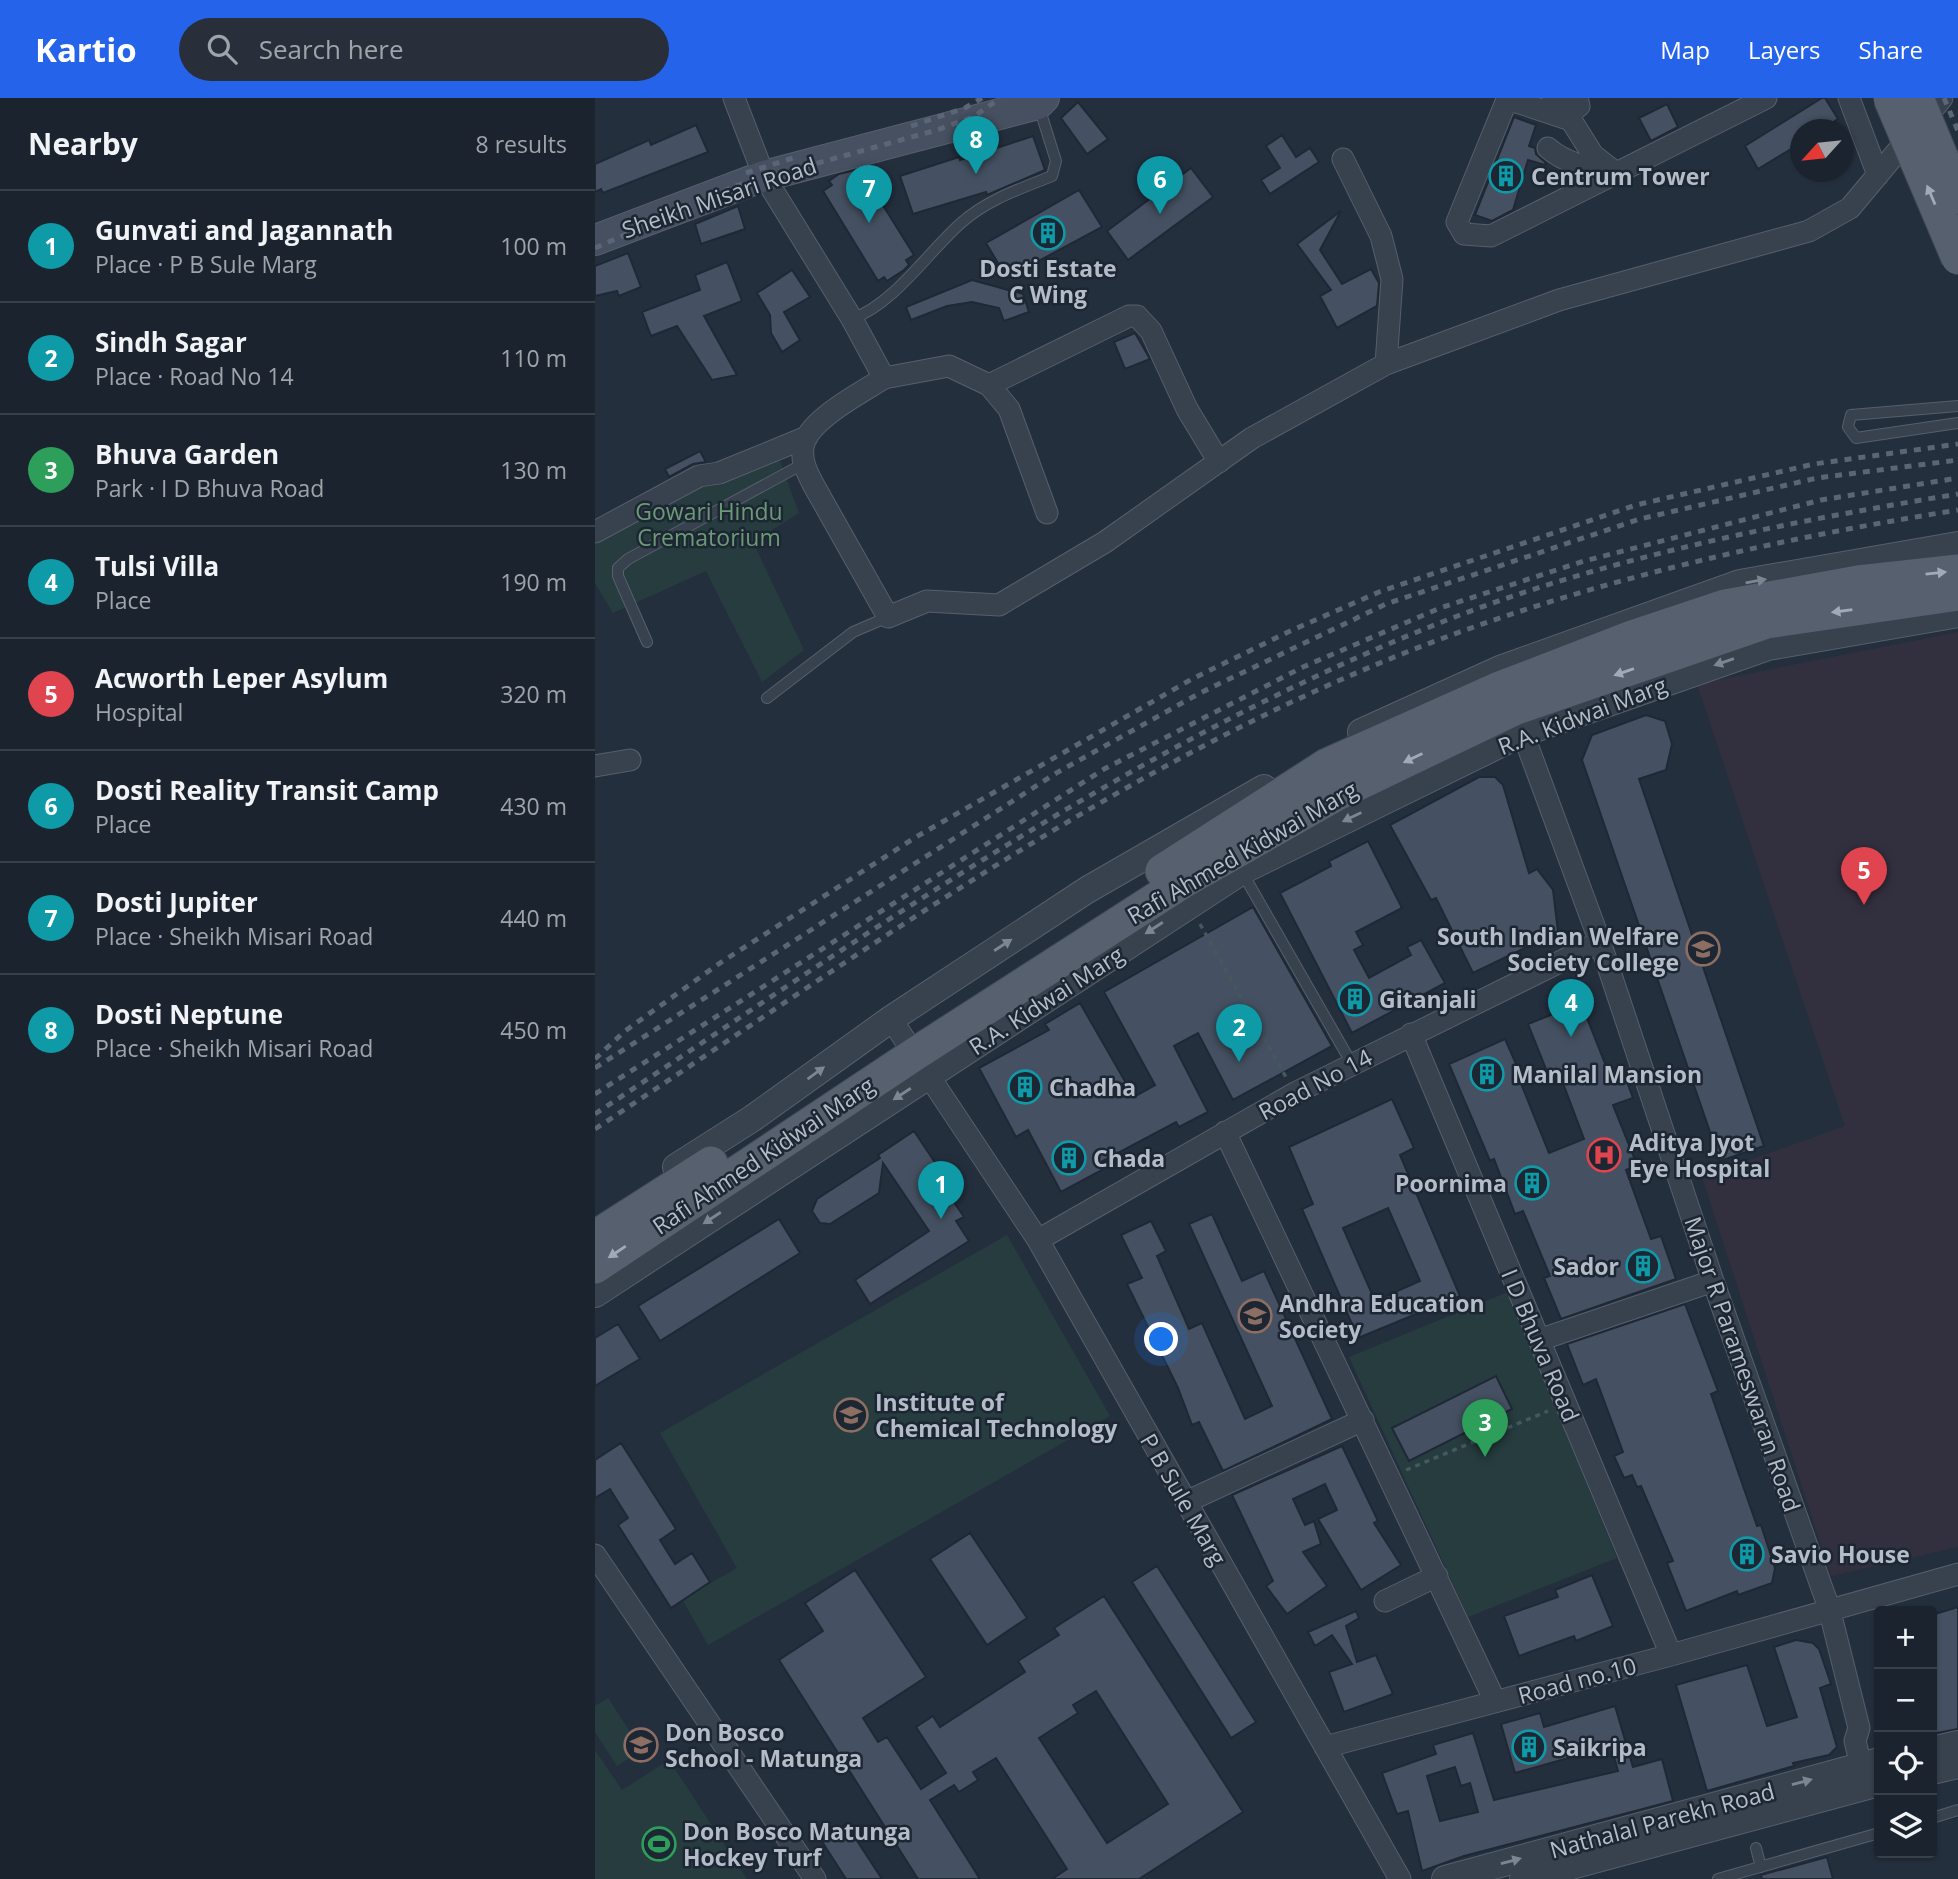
<!DOCTYPE html>
<meta charset="utf-8">
<style>
body{margin:0;font-family:"Open Sans",sans-serif;background:#282f3a;color:#f1f3f6}
.controls{position:absolute;right:21px;bottom:21px;display:grid;overflow:hidden;border-radius:7px;box-shadow:0 2px 5px #0004}
.controls button{width:63px;height:63px;display:grid;place-items:center;padding:0;border:0;border-bottom:2px solid #39404a;background:#1b232e;color:#f1f3f6;font:35px sans-serif}
.compass{position:absolute;left:1195px;top:21px;width:63px;height:63px;border-radius:50%;background:#1b232e;box-shadow:0 2px 5px #0004;rotate:243deg}
.you{position:absolute;left:567px;top:1242px;width:24px;height:24px;margin:-18px;border:5px solid #fff;border-radius:50%;background:#1a73e8;box-shadow:0 0 0 10px #1a73e833}
.badge{display:grid;place-items:center;width:46px;height:46px;border-radius:50%;background:#2563eb;color:#fff;font-size:23px;font-weight:700}
.pin{position:absolute;translate:-50% -58px;filter:drop-shadow(0 2px 4px #0008)}
.pin::after{content:'';position:absolute;top:37px;width:24px;height:21px;background:inherit;clip-path:polygon(0 0,100% 0,50% 100%)}
.list{margin:0;padding:0;list-style:none}
h2{display:flex;justify-content:space-between;align-items:center;height:91px;margin:0;padding:0 28px;font-size:30px}
h2 small{font-size:23px;font-weight:400;color:#a0a4aa}
.list li{display:grid;grid-template-columns:46px 1fr auto;gap:21px;align-items:center;box-sizing:border-box;height:112px;padding:0 28px;border-top:2px solid #39404a}
.list b{display:block;font-size:26px;white-space:nowrap}
.list p{margin:0;font-size:23px;white-space:nowrap;color:#a0a4aa}
.list em{font-size:23px;font-style:normal;color:#a0a4aa}
.icon{flex:none;width:38px;height:38px;fill:none;stroke:currentColor;stroke-width:2;stroke-linecap:round;stroke-linejoin:round}
.map{position:relative;flex:none;width:1363px;height:1781px;overflow:hidden}
header{display:flex;align-items:center;gap:42px;box-sizing:border-box;height:98px;padding:0 35px;background:#2563eb;color:#fff}
header strong{font-size:33px}
nav{display:flex;gap:38px;margin-inline-start:auto;font-size:24px}
.search{width:490px;height:63px;background:#282f3a;display:flex;align-items:center;gap:18px;box-sizing:border-box;padding:0 24px;border-radius:38px;color:#a0a4aa;font-size:26px}
main{display:flex}
aside{flex:1;background:#1b232e}
.map>svg:first-child{display:block}
.medical{fill:#32303f}
.green{fill:#263c3f}
.building{fill:#455162;stroke:#1f2835;stroke-width:2;fill-rule:evenodd}
.lines{fill:none;stroke-linecap:round;stroke-linejoin:round}
.service-casing{stroke:#565f6c;stroke-width:12}
.minor-casing{stroke:#565f6c;stroke-width:23}
.tertiary-casing{stroke:#565f6c;stroke-width:28}
.secondary-casing{stroke:#565f6c;stroke-width:32}
.primary-casing{stroke:#414a57;stroke-width:35}
.path{stroke:#44595c;stroke-width:3.5;stroke-dasharray:5 5;stroke-linecap:butt}
.service{stroke:#38414e;stroke-width:10}
.minor{stroke:#38414e;stroke-width:21}
.tertiary{stroke:#38414e;stroke-width:26}
.secondary{stroke:#465061;stroke-width:30}
.primary{stroke:#56606e;stroke-width:33}
.rail{stroke:#5a6575;stroke-width:5;stroke-dasharray:7 7;stroke-linecap:butt}
.primary-bridge-casing{stroke:#414a57;stroke-width:35;stroke-linecap:butt}
.primary-bridge{stroke:#56606e;stroke-width:33}
.oneway{fill:#a1aab7}
.oneway2{fill:#7c8592}
.labels{text-anchor:middle;dominant-baseline:central;stroke-width:5;stroke-linejoin:round;paint-order:stroke}
.poi-label{font-size:23px;font-weight:bold;fill:#b4bcc9;stroke:#1d2633;text-anchor:start}
.street-label{font-size:23px;fill:#b4bcc9;stroke:#1d2633}
.park-label{font-size:23px;fill:#6b9a76;stroke:#1d2633}
</style>
<header>
<strong>Kartio</strong>
<div class="search"><svg class="icon" aria-label="search" viewBox="0 0 24 24"><circle cx="10" cy="10" r="6"/><path d="M15 15l6 6"/></svg>Search here</div>
<nav><a>Map</a><a>Layers</a><a>Share</a></nav>
</header>
<main>
<aside>
<h2>Nearby<small>8 results</small></h2>
<ul class="list">
<li><span class="badge" style="background:#0f9aa8">1</span><div><b>Gunvati and Jagannath</b><p>Place · P B Sule Marg</p></div><em>100 m</em></li>
<li><span class="badge" style="background:#0f9aa8">2</span><div><b>Sindh Sagar</b><p>Place · Road No 14</p></div><em>110 m</em></li>
<li><span class="badge" style="background:#2e9e5b">3</span><div><b>Bhuva Garden</b><p>Park · I D Bhuva Road</p></div><em>130 m</em></li>
<li><span class="badge" style="background:#0f9aa8">4</span><div><b>Tulsi Villa</b><p>Place</p></div><em>190 m</em></li>
<li><span class="badge" style="background:#e0444e">5</span><div><b>Acworth Leper Asylum</b><p>Hospital</p></div><em>320 m</em></li>
<li><span class="badge" style="background:#0f9aa8">6</span><div><b>Dosti Reality Transit Camp</b><p>Place</p></div><em>430 m</em></li>
<li><span class="badge" style="background:#0f9aa8">7</span><div><b>Dosti Jupiter</b><p>Place · Sheikh Misari Road</p></div><em>440 m</em></li>
<li><span class="badge" style="background:#0f9aa8">8</span><div><b>Dosti Neptune</b><p>Place · Sheikh Misari Road</p></div><em>450 m</em></li>
</ul>
</aside>
<div class="map">
<svg width="1363" height="1781" viewBox="0 0 1363 1781">
<rect width="100%" height="100%" fill="#242f3e"/>
<path class="medical" d="M1363 534V1449L1236 1478 1107 1079 1250 1028 1102 586Z"/>
<path class="green" d="M179 347 204 415 158 444 209 552 167 584 111 473 18 515 0 485V429Z
M412 1137 515 1318 113 1547 87 1501 142 1470 65 1335Z
M913 1194 1022 1460 873 1519 754 1259Z
M13 1600 47 1652 22 1668 0 1634V1608Z
M0 1652 27 1692 74 1662 152 1781H0Z"/>
<path class="building" d="M1227 0H1230L1243 21 1227 32H1206V45L1163 71 1150 48Z
M483 4 513 41 492 56 466 20Z
M1072 6 1083 29 1056 43 1044 20Z
M919 19 941 27 934 48 940 50 941 56 951 65 950 67 933 62 918 112 897 123 880 117Z
M101 27 113 54 8 95 6 91 0 94V66L54 42 56 47Z
M687 37 701 59 715 50 724 64 675 96 666 82 685 70 671 48Z
M438 38 450 72 392 97 391 94 318 116 305 78 364 59 365 62Z
M270 70 278 83 274 85 319 157 311 162 314 167 309 172 292 183 289 179 283 183 228 93 237 87 234 83 244 76Z
M596 70 618 99 533 162 512 133Z
M484 92 507 129 412 180 391 145Z
M143 108 150 131 106 146 100 126Z
M746 113 725 152 747 186 776 171 784 185 782 208 742 230 725 198 736 192 702 146Z
M33 155 46 189 24 198 22 193 0 198V168Z
M132 164 147 203 109 218 142 277 117 282 82 228 56 238 47 214 105 192 100 177Z
M197 172 215 199 189 214 205 242 187 254 176 235 175 217 162 195Z
M377 182 428 196 434 214 409 223 404 210 377 204 352 208 316 222 311 209Z
M540 235 555 261 530 271 519 244Z
M105 353 111 364 98 366 74 379 70 371Z
M1051 617 1070 623 1077 646 1071 672 1044 681 1169 1048 1125 1063 987 662 997 637Z
M884 679H900L908 687 934 775 942 771 958 792 963 834 878 875 841 800 836 802 795 727Z
M773 743 807 810 761 834 768 847 759 852 774 880 816 857 812 849 826 842 850 885 757 935 685 795 736 768 734 763Z
M658 809 737 948 638 1002 603 935 579 948 613 1014 584 1029 581 1024 504 1065 507 1072 466 1094 433 1032 421 1039 384 970 454 932 450 926 485 905 539 999 560 987 509 894Z
M986 905 1013 973 1026 968 1038 1000 1018 1007 1042 1067 1031 1072 1056 1141 1066 1138 1081 1181 966 1221 949 1180 955 1178 928 1113 920 1116 899 1061 895 1063 854 966 910 941 930 986 927 988 954 1055 989 1041 963 972 953 976 933 926Z
M797 1001 819 1050 805 1057 865 1198 763 1240 707 1111 718 1106 694 1049ZM793 1110 825 1183 780 1203 748 1130Z
M319 1033 343 1069 338 1073 369 1119 361 1123 374 1143 275 1206 260 1182 334 1133 288 1065 284 1095 235 1126 225 1125 217 1113 222 1101 285 1060 283 1057Z
M617 1116 647 1183 669 1173 737 1321 628 1373 604 1324 597 1327 583 1290 532 1186 547 1180 526 1137 556 1123 571 1153 562 1158 594 1231 607 1225 650 1321 677 1308 594 1126Z
M184 1121 205 1155 65 1243 43 1208Z
M1090 1206 1123 1293 1116 1296 1162 1428 1166 1427 1180 1470 1177 1485 1143 1497 1142 1493 1091 1513 1072 1465 1078 1463 1046 1388 1042 1389 1037 1377 1029 1380 1019 1358 1028 1354 1001 1281 988 1287 972 1246Z
M23 1226 45 1261 0 1288V1240Z
M901 1278 917 1311 814 1363 797 1330Z
M26 1345 81 1431 65 1442 80 1466 97 1455 115 1484 76 1510 23 1427 33 1420 15 1391 0 1400V1362Z
M747 1348 783 1423 779 1425 806 1467 766 1492 723 1421 742 1412 730 1386 698 1401 710 1427 719 1423 726 1446 708 1454 732 1488 692 1516 671 1488 678 1483 637 1397Z
M375 1435 432 1520 392 1547 335 1461Z
M562 1468 661 1624 636 1640 537 1484Z
M260 1472 331 1579 268 1620 283 1644 292 1639 326 1691 351 1675 321 1629 338 1618 345 1629 430 1574 423 1563 464 1537 459 1530 509 1498 648 1714 544 1781H457L472 1771 401 1660 378 1674 383 1682 364 1694 359 1687 335 1702 385 1781H323L184 1562 228 1533 210 1505ZM501 1593 573 1706 512 1745 444 1640 483 1615 478 1607Z
M997 1477 1018 1528 981 1543 979 1538 924 1558 909 1518 963 1499 960 1492Z
M1363 1509V1631L1337 1636V1517Z
M761 1513 764 1520 751 1528 762 1564 781 1557 798 1596 749 1614 734 1574 757 1566 737 1537 720 1548 713 1534Z
M1201 1542 1218 1545 1224 1551 1236 1586 1225 1590 1242 1649 1234 1657 1198 1665 1199 1668 1112 1693 1081 1587 1152 1567 1172 1628 1202 1619 1179 1549Z
M1020 1608 1038 1669 1067 1661 1078 1703 869 1758 827 1773 813 1713 802 1716 787 1675 841 1656 838 1647 878 1635 899 1702 1023 1673 1016 1648 920 1675 906 1626 945 1615 949 1629ZM860 1669 866 1688 875 1685 883 1714 845 1723 832 1678Z
M251 1726 287 1781H251L226 1742Z
M1232 1759 1238 1781H1167L1166 1777Z"/>
<g class="lines">
<defs>
<path id="service" d="M257 221C300 205 332 155 366 125 393 101 425 91 457 78L461 63 444 9
M1363 308 1256 317 1253 329 1261 340 1363 325
M52 544 23 478V470L33 461 208 366
M172 600 258 534 293 519
M647 774 757 966
M1337 1720 1363 1712
M1161 1750 1166 1769
M1123 1781 1284 1735"/>
<path id="minor" d="M139 0 169 78 257 221 289 280C268 294 212 322 208 349 206 363 212 374 218 386L293 519 332 503 404 507 510 444 657 340 791 266 964 202 1214 133 1255 110 1347 0
M1254 0 1283 77
M958 2 980 11 984 8 982 0
M953 50C970 65 993 70 1015 74
M748 61 786 138 797 181 791 266
M1021 75 998 57 976 22 922 4H911L862 124 869 136 896 138 1171 0
M289 280 354 268 394 287 414 311 452 415
M394 287 534 218H542L556 233 592 311 624 364
M0 434 104 378 124 375 212 339
M923 622 1005 844 1118 1183 1234 1510 1264 1630 1260 1643 1270 1683
M0 668 35 662
M296 921 443 1142 805 1781
M816 936 1076 1557
M630 1034 900 1603
M443 1142 700 995 1005 844
M944 1242 1118 1183
M591 1404 768 1322
M0 1457 220 1781
M790 1503 842 1478
M730 1649 1076 1557 1363 1476"/>
<path id="tertiary" d="M766 634 905 571 1145 485 1363 447
M81 1069 158 1020 296 921 492 792 669 690
M0 1196 647 773 928 635 1173 549 1363 516
M1337 1652 1363 1646
M1337 1673 1363 1667
M850 1781 1284 1663
M928 1781 1284 1685"/>
<path id="secondary" d="M0 142 169 78 443 6 449 0"/>
<path id="primary" d="M567 773 732 667 902 591 1037 539 1130 508 1263 484 1363 473
M0 1139 116 1065
M0 1169 320 956 586 785 744 695 919 611 1172 524 1363 496"/>
</defs>
<use href="#service" class="service-casing"/>
<use href="#minor" class="minor-casing"/>
<use href="#tertiary" class="tertiary-casing"/>
<use href="#secondary" class="secondary-casing"/>
<use href="#primary" class="primary-casing"/>
<path class="path" d="M605 826 692 981
M811 1372 953 1313"/>
<use href="#service" class="service"/>
<use href="#minor" class="minor"/>
<use href="#tertiary" class="tertiary"/>
<use href="#secondary" class="secondary"/>
<use href="#primary" class="primary"/>
<path class="rail" d="M1349 0 1363 33
M316 28 370 10 387 0
M151 75 204 58
M0 150 140 88 342 32 380 18 405 0
M0 961 30 933 125 865 321 739 597 581 693 534 784 494 1041 407 1219 366 1363 346
M0 970 463 674 605 595 791 506 1045 421 1222 380 1363 362
M0 996 509 671 708 569 845 510 989 463 1226 402 1363 380
M0 1016C272 836 542 644 847 524 1009 460 1191 424 1363 396
M0 1031C262 859 519 670 812 554 989 484 1175 442 1363 412"/>
<defs>
<path id="primary-bridge" d="M1295 0 1363 160
M1322 0 1363 99"/>
</defs>
<use href="#primary-bridge" class="primary-bridge-casing"/>
<use href="#primary-bridge" class="primary-bridge"/>
</g>
<defs><path id="oneway-solid" d="M-6-.8H1V-3.2L6.5 0L1 3.2V.8H-6Z" transform="scale(1.75)"/></defs>
<g class="oneway">
<use href="#oneway-solid" transform="translate(1336 97) rotate(-113)"/>
<use href="#oneway-solid" transform="translate(1341 475) rotate(-6)"/>
<use href="#oneway-solid" transform="translate(1247 513) rotate(172)"/>
<use href="#oneway-solid" transform="translate(1029 574) rotate(161)"/>
<use href="#oneway-solid" transform="translate(818 660) rotate(154)"/>
<use href="#oneway-solid" transform="translate(22 1154) rotate(146)"/>
</g>
<g class="oneway2">
<use href="#oneway-solid" transform="translate(1161 483) rotate(-10)"/>
<use href="#oneway-solid" transform="translate(1129 564) rotate(161)"/>
<use href="#oneway-solid" transform="translate(757 719) rotate(154)"/>
<use href="#oneway-solid" transform="translate(559 830) rotate(147)"/>
<use href="#oneway-solid" transform="translate(408 847) rotate(-33)"/>
<use href="#oneway-solid" transform="translate(221 975) rotate(-36)"/>
<use href="#oneway-solid" transform="translate(307 996) rotate(147)"/>
<use href="#oneway-solid" transform="translate(117 1120) rotate(147)"/>
<use href="#oneway-solid" transform="translate(1207 1684) rotate(-15)"/>
<use href="#oneway-solid" transform="translate(916 1763) rotate(-15)"/>
</g>
<defs>
<symbol id="building-ring" viewBox="-11 -11 22 22"><circle r="9.5" fill="#1d2633" stroke="#0f9aa8" stroke-width="1.5"/><path d="M-4-6H4V6H1V3H-1V6H-4ZM-2.5-4.3h1.7v1.8h-1.7ZM.8-4.3h1.7v1.8H.8ZM-2.5-1h1.7V.8h-1.7ZM.8-1h1.7V.8H.8Z" fill="#0f9aa8"/></symbol>
<symbol id="university-ring" viewBox="-11 -11 22 22"><circle r="9.5" fill="#1d2633" stroke="#8d6e63" stroke-width="1.5"/><path d="M0-5L7-2L0 1L-7-2ZM-4 1L0 2.5L4 1V4Q0 6-4 4Z" fill="#8d6e63"/></symbol>
<symbol id="hospital-ring" viewBox="-11 -11 22 22"><circle r="9.5" fill="#1d2633" stroke="#e0444e" stroke-width="1.5"/><path d="M-5-5h3v3.5h4V-5h3V5h-3V1.5h-4V5h-3Z" fill="#e0444e"/></symbol>
<symbol id="school-ring" viewBox="-11 -11 22 22"><circle r="9.5" fill="#1d2633" stroke="#8d6e63" stroke-width="1.5"/><path d="M0-5L7-2L0 1L-7-2ZM-4 1L0 2.5L4 1V4Q0 6-4 4Z" fill="#8d6e63"/></symbol>
<symbol id="stadium-ring" viewBox="-11 -11 22 22"><circle r="9.5" fill="#1d2633" stroke="#2e9e5b" stroke-width="1.5"/><path d="M0-5a6.5 5 0 1 0 0 10a6.5 5 0 1 0 0-10ZM-3.5-1.8h7v3.6h-7Z" fill="#2e9e5b"/></symbol>
</defs>
<g fill-rule="evenodd">
<use href="#building-ring" x="892" y="59" width="38" height="38"/>
<use href="#building-ring" x="434" y="116" width="38" height="38"/>
<use href="#university-ring" x="1089" y="832" width="38" height="38"/>
<use href="#building-ring" x="741" y="882" width="38" height="38"/>
<use href="#building-ring" x="873" y="957" width="38" height="38"/>
<use href="#building-ring" x="411" y="970" width="38" height="38"/>
<use href="#hospital-ring" x="990" y="1038" width="38" height="38"/>
<use href="#building-ring" x="455" y="1041" width="38" height="38"/>
<use href="#building-ring" x="918" y="1066" width="38" height="38"/>
<use href="#building-ring" x="1029" y="1149" width="38" height="38"/>
<use href="#university-ring" x="641" y="1199" width="38" height="38"/>
<use href="#university-ring" x="237" y="1298" width="38" height="38"/>
<use href="#building-ring" x="1133" y="1437" width="38" height="38"/>
<use href="#school-ring" x="27" y="1628" width="38" height="38"/>
<use href="#building-ring" x="915" y="1630" width="38" height="38"/>
<use href="#stadium-ring" x="45" y="1727" width="38" height="38"/>
</g>
<g class="labels">
<g class="poi-label">
<text x="936" y="78">Centrum Tower</text>
<text x="453" y="170" text-anchor="middle">Dosti Estate<tspan x="453" dy="26">C Wing</tspan></text>
<text x="1084" y="838" text-anchor="end">South Indian Welfare<tspan x="1084" dy="26">Society College</tspan></text>
<text x="784" y="901">Gitanjali</text>
<text x="917" y="976">Manilal Mansion</text>
<text x="454" y="989">Chadha</text>
<text x="1034" y="1044">Aditya Jyot<tspan x="1034" dy="26">Eye Hospital</tspan></text>
<text x="498" y="1060">Chada</text>
<text x="912" y="1085" text-anchor="end">Poornima</text>
<text x="1024" y="1168" text-anchor="end">Sador</text>
<text x="684" y="1205">Andhra Education<tspan x="684" dy="26">Society</tspan></text>
<text x="280" y="1304">Institute of<tspan x="280" dy="26">Chemical Technology</tspan></text>
<text x="1176" y="1456">Savio House</text>
<text x="70" y="1634">Don Bosco<tspan x="70" dy="26">School - Matunga</tspan></text>
<text x="958" y="1649">Saikripa</text>
<text x="88" y="1733">Don Bosco Matunga<tspan x="88" dy="26">Hockey Turf</tspan></text>
</g>
<g class="street-label">
<text transform="translate(124 99) rotate(-19)">Sheikh Misari Road</text>
<text transform="translate(987 617) rotate(-21)">R.A. Kidwai Marg</text>
<text transform="translate(647 754) rotate(-30)">Rafi Ahmed Kidwai Marg</text>
<text transform="translate(451 902) rotate(-33)">R.A. Kidwai Marg</text>
<text transform="translate(720 986) rotate(-28)">Road No 14</text>
<text transform="translate(168 1057) rotate(-34)">Rafi Ahmed Kidwai Marg</text>
<text transform="translate(946 1247) rotate(67)">I D Bhuva Road</text>
<text transform="translate(1148 1266) rotate(71)">Major R Parameswaran Road</text>
<text transform="translate(589 1401) rotate(60)">P B Sule Marg</text>
<text transform="translate(982 1582) rotate(-15)">Road no.10</text>
<text transform="translate(1067 1722) rotate(-15)">Nathalal Parekh Road</text>
</g>
<g class="park-label">
<text x="114" y="413">Gowari Hindu<tspan x="114" dy="26">Crematorium</tspan></text>
</g>
</g>
</svg>
<div class="controls">
<button>+</button>
<button>−</button>
<button><svg class="icon" aria-label="locate" viewBox="0 0 24 24"><circle cx="12" cy="12" r="6"/><path d="M12 2v4M12 18v4M2 12h4M18 12h4"/></svg></button>
<button><svg class="icon" aria-label="layers" viewBox="0 0 24 24"><path d="M12 4l9 5-9 5-9-5zM3 14l9 5 9-5"/></svg></button>
</div>
<svg class="compass" viewBox="-18 -18 36 36"><path d="M0-13l5 13h-10z" fill="#e53935"/><path d="M0 13l5-13h-10z" fill="#a0a4aa"/></svg>
<div class="you"></div>
<div class="pin badge" style="left:346px;top:1121px;background:#0f9aa8">1</div>
<div class="pin badge" style="left:644px;top:964px;background:#0f9aa8">2</div>
<div class="pin badge" style="left:890px;top:1359px;background:#2e9e5b">3</div>
<div class="pin badge" style="left:976px;top:939px;background:#0f9aa8">4</div>
<div class="pin badge" style="left:1269px;top:807px;background:#e0444e">5</div>
<div class="pin badge" style="left:565px;top:116px;background:#0f9aa8">6</div>
<div class="pin badge" style="left:274px;top:125px;background:#0f9aa8">7</div>
<div class="pin badge" style="left:381px;top:76px;background:#0f9aa8">8</div>
</div>
</main>
